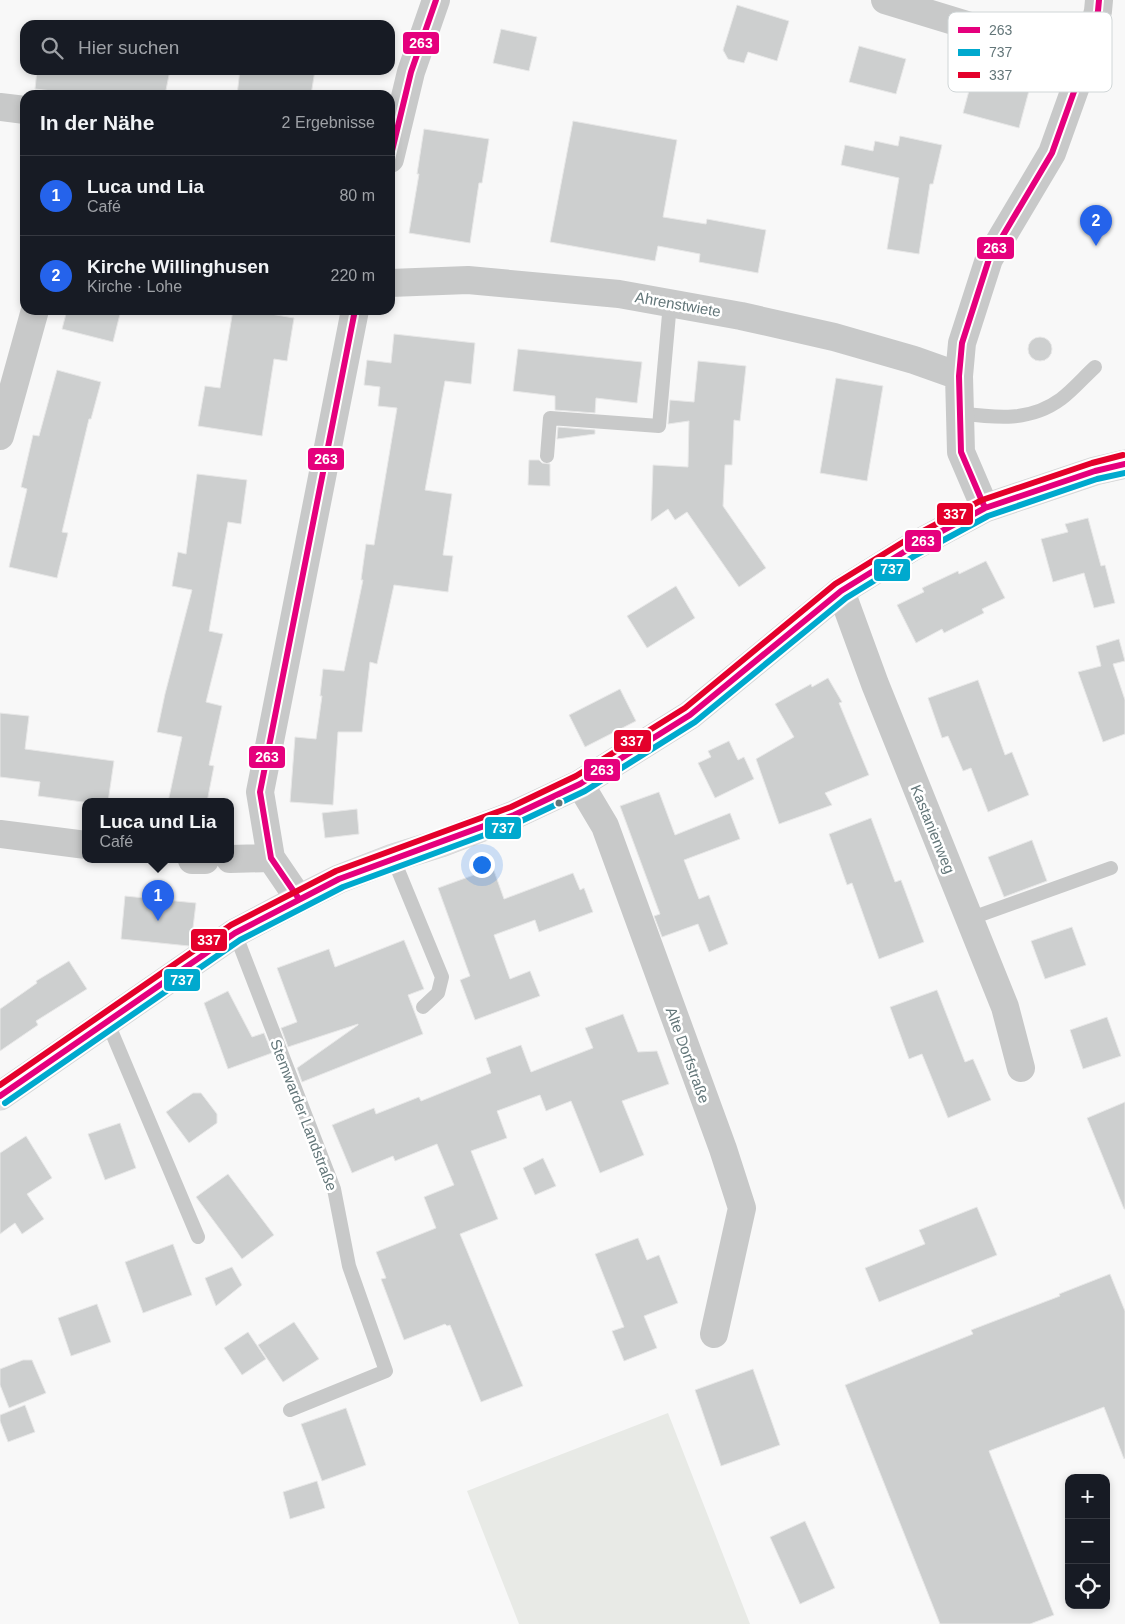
<!DOCTYPE html>
<html lang="de">
<meta charset="utf-8">
<style>
body{margin:0;font-family:Helvetica,sans-serif;background:#20242c;color:#f1f3f6}
.controls{position:absolute;right:15px;bottom:15px;display:grid;overflow:hidden;border-radius:10px;box-shadow:0 2px 8px #0003}
.controls button{width:45px;height:45px;display:grid;place-items:center;padding:0;border:0;border-bottom:1px solid #363941;background:#171b24;color:#f1f3f6;font:25px sans-serif}
.you{position:absolute;left:481px;top:864px;width:18px;height:18px;margin:-12px;border:4px solid #fff;border-radius:50%;background:#1a73e8;box-shadow:0 0 0 8px #1a73e833}
.badge{display:grid;place-items:center;width:32px;height:32px;border-radius:50%;background:#2563eb;color:#fff;font-size:16px;font-weight:700}
.pin{position:absolute;translate:-50% -41px;filter:drop-shadow(0 1px 2px #0008)}
.pin::after{content:'';position:absolute;top:26px;width:18px;height:15px;background:inherit;clip-path:polygon(0 0,100% 0,50% 100%)}
.popup{position:absolute;left:82px;top:798px;width:152px;height:65px;box-sizing:border-box;display:grid;place-content:center;border-radius:10px;background:#171b24;filter:drop-shadow(0 1px 4px #0005);font-size:16px;white-space:nowrap;color:#9ea1a6}
.popup b{font-size:19px;color:#f1f3f6}
.popup::after{content:'';position:absolute;left:50%;top:100%;margin-left:-10px;border:10px solid transparent;border-top-color:#171b24}
.list{margin:0;padding:0;list-style:none}
h2{display:flex;justify-content:space-between;align-items:center;height:65px;margin:0;padding:0 20px;font-size:21px}
h2 small{font-size:16px;font-weight:400;color:#9ea1a6}
.list li{display:grid;grid-template-columns:32px 1fr auto;gap:15px;align-items:center;box-sizing:border-box;height:80px;padding:0 20px;border-top:1px solid #363941}
.list b{display:block;font-size:19px;white-space:nowrap}
.list p{margin:0;font-size:16px;white-space:nowrap;color:#9ea1a6}
.list em{font-size:16px;font-style:normal;color:#9ea1a6}
.icon{flex:none;width:28px;height:28px;fill:none;stroke:currentColor;stroke-width:2;stroke-linecap:round;stroke-linejoin:round}
.map{position:relative;flex:none;width:1125px;height:1624px;overflow:hidden}
.search{position:absolute;background:#171b24;box-shadow:0 2px 8px #0003;left:20px;top:20px;width:375px;height:55px;display:flex;align-items:center;gap:12px;box-sizing:border-box;padding:0 18px;border-radius:15px;color:#9ea1a6;font-size:19px}
.panel{position:absolute;background:#171b24;box-shadow:0 2px 8px #0003;left:20px;top:90px;width:375px;height:225px;border-radius:15px}
.map>svg:first-child{display:block}
.green{fill:#e8eae6}
.building{fill:#cdcfcf;stroke:#e8e8e8}
.lines{fill:none;stroke-linecap:round;stroke-linejoin:round}
.secondary-casing{stroke:#d3d4d5;stroke-width:29}
.lane{stroke:#c8c9c9;stroke-width:14}
.street{stroke:#c8c9c9;stroke-width:28}
.secondary{stroke:#dedede;stroke-width:28}
.bus-1-casing{stroke:#fff;stroke-width:10}
.bus-2-casing{stroke:#fff;stroke-width:10}
.bus-3-casing{stroke:#fff;stroke-width:10}
.bus-1{stroke:#e5007d;stroke-width:6}
.bus-2{stroke:#00a9ce;stroke-width:6}
.bus-3{stroke:#e4002b;stroke-width:6}
.bus-dot{fill:#637679;stroke:#fff;stroke-width:2}
.labels{text-anchor:middle;dominant-baseline:central;stroke-width:5;stroke-linejoin:round;paint-order:stroke}
.street-label{font-size:15px;fill:#637679;stroke:#fff}
.key{fill:#fff;stroke:#d0d6d7;stroke-width:1}
.key-label{font-size:14px;fill:#637679}
.line-badge{stroke:#fff;stroke-width:2}
.badge-label{font-size:14px;text-anchor:middle;font-weight:bold;fill:#fff}
</style>
<div class="map">
<svg width="1125" height="1624" viewBox="0 0 1125 1624">
<rect width="100%" height="100%" fill="#f8f8f8"/>
<path class="green" d="M668 1413 750 1624H519L467 1491Z"/>
<path class="building" d="M737 5 789 21 777 61 748 52 744 63 728 59 723 50Z
M501 29 537 37 529 71 493 63Z
M859 46 906 59 896 94 849 82Z
M37 70H170L165 95H87L35 89Z
M240 70H315L311 95H237Z
M974 72 1030 87 1019 128 963 113Z
M573 121 677 140 663 217 706 224 707 219 766 230 758 273 699 262 700 254 658 246 655 261 550 242Z
M424 129 489 139 482 183H479L470 243 409 233 419 174H417Z
M900 136 942 145 933 184H930L919 254 887 249 899 178 841 165 845 145 873 151 875 141 898 146Z
M67 310H121L113 342 62 329Z
M233 310H247L294 318 287 361 274 359 262 436 198 426 205 386 220 388Z
M394 334 475 343 471 384 445 381 425 490 452 494 443 555 453 556 448 592 394 585 377 664 370 662 362 732H338L333 805 290 802 295 737 316 739 322 696H320L323 669 344 671 363 580H361L366 544 374 545 397 408 378 406 380 387 364 385 367 360 391 363Z
M1028 349a12 12 0 1 1 24 0a12 12 0 1 1-24 0Z
M518 349 642 362 637 403 596 398 595 413 555 410V396L513 391Z
M698 361 746 366 740 421 734 420 732 465H725L723 506 766 568 739 587 687 512 675 520 668 509 651 521 653 465 688 467 689 421 668 424 670 400 694 402Z
M57 370 101 382 91 419H89L62 532 68 533 57 578 9 567 27 489 21 487 33 435 39 436Z
M836 378 883 386 867 481 820 473Z
M558 427 595 430V434L557 439Z
M529 460H539L542 463 550 464V486L528 485Z
M197 474 247 480 241 524 228 522 209 631 223 634 206 702 222 706 209 765 214 766 207 802H168L182 737 157 732 165 694 192 590 172 586 178 552 186 554Z
M1088 518 1101 566 1105 565 1115 603 1094 608 1084 573 1053 582 1041 539 1068 532 1065 524Z
M986 561 1005 598 982 609 984 613 944 633 942 629 916 643 897 605 924 592 922 588 958 571 959 574Z
M676 586 695 618 647 648 627 616Z
M1119 639 1125 661 1113 664 1125 700V734L1103 742 1078 672 1101 666 1096 646Z
M828 678 842 702 839 703 869 775 825 793 832 805 779 824 756 759 794 737 775 704 811 684 812 687Z
M978 680 1005 755 1012 752 1029 795 988 812 971 768 963 771 948 736 942 738 928 698Z
M620 689 636 721 585 747 569 715Z
M0 713 29 716 25 749 114 761 108 802H83L38 796 40 782 0 777Z
M729 741 738 760 744 757 754 779 715 798 698 763 711 757 708 751Z
M659 792 675 835 730 813 740 839 684 860 699 899 709 895 728 944 709 952 698 924 662 937 654 916 660 914 620 806Z
M357 809 359 834 325 838 322 813Z
M871 818 895 882 901 880 924 942 879 959 852 883 847 885 829 834Z
M1032 840 1047 881 1004 897 988 857Z
M493 868 504 899 573 873 580 890 584 888 593 912 539 932 535 920 494 935 510 979 530 971 540 996 475 1020 460 980 470 976 438 888Z
M125 896 196 903 191 944 189 946 121 939Z
M1072 927 1086 965 1045 979 1031 941Z
M404 940 424 989 408 995 423 1034 302 1082 297 1068 358 1025V1024L288 1047 281 1028 297 1022 277 968 329 949 335 967Z
M69 961 87 989 36 1021 38 1025 0 1051V1009L37 983 36 981Z
M937 990 965 1062 973 1059 991 1100 948 1118 922 1054 909 1059 890 1007Z
M228 991 252 1037 264 1033 272 1053 228 1069 204 1003Z
M623 1014 638 1052 657 1051 669 1084 622 1101 644 1155 600 1173 571 1101 546 1111 540 1095 497 1111 507 1138 471 1151 498 1219 460 1234 523 1386 481 1402 450 1325 447 1326 445 1324 404 1340 381 1279 386 1278 376 1252 436 1228 424 1197 454 1185 437 1144 395 1161 393 1156 352 1173 332 1125 374 1108 376 1114 419 1097 421 1101 491 1073 486 1058 521 1045 531 1072 593 1048 585 1028Z
M1107 1017 1121 1056 1083 1069 1070 1030Z
M193 1093H201L217 1114V1123L189 1143 166 1112Z
M1125 1102V1209H1124L1087 1118Z
M120 1123 136 1168 105 1180 88 1134Z
M26 1136 52 1178 27 1194 44 1219 22 1234 15 1223 0 1234V1153Z
M543 1158 556 1186 535 1195 523 1168Z
M228 1174 274 1235 242 1259 196 1197Z
M977 1207 997 1255 879 1302 865 1268 925 1244 919 1230Z
M638 1238 647 1260 659 1255 678 1303 644 1316 657 1348 624 1361 612 1331 624 1327 595 1254Z
M173 1244 192 1295 143 1313 125 1262Z
M232 1267 242 1285 216 1306 205 1278Z
M1110 1274 1125 1311V1458L1124 1459 1104 1407 989 1451 1054 1615 1030 1624H940L845 1385 973 1334 971 1330 1060 1296 1059 1294Z
M97 1304 111 1342 71 1356 58 1318Z
M294 1322 319 1359 283 1382 258 1345Z
M248 1332 266 1359 242 1375 224 1348Z
M23 1360H32L46 1393 9 1408 0 1385V1369Z
M753 1369 780 1445 721 1466 695 1390Z
M25 1405 35 1432 8 1442 0 1421V1415Z
M346 1408 366 1465 322 1481 301 1424Z
M317 1481 325 1508 290 1519 283 1492Z
M805 1521 835 1588 800 1604 770 1537Z"/>
<g class="lines">
<defs>
<path id="secondary" d="M0 1096 235 933 299 899 339 879 393 858 441 843 514 815 580 784 690 715 841 591 912 547 985 508 1095 471 1125 464"/>
</defs>
<use href="#secondary" class="secondary-casing"/>
<path class="lane" d="M960 413C996 418 1030 422 1061 399 1073 390 1084 377 1095 367
M547 456 550 418 659 426 670 303
M393 858 442 977 438 993 423 1007
M969 919 1111 868
M235 933 334 1189 349 1266 386 1371 290 1410
M107 1021 198 1237"/>
<path class="street" d="M885 0 1085 61
M0 107 25 110
M390 159 411 72 436 0
M390 283 468 280 619 294 741 316 834 337 914 360 959 376
M0 436 35 310
M985 508 961 452 959 376 962 343 989 259 1052 153 1085 61 1098 11 1099 0
M841 591 875 684 1005 1007 1021 1068
M580 784 605 826 723 1149 742 1208 714 1334
M0 834 86 845
M230 859 271 858
M192 860H205
M299 899 271 858 260 792 355 310"/>
<use href="#secondary" class="secondary"/>
<defs>
<path id="bus-1" d="M390 159 411 72 436 0
M985 508 961 452 959 376 962 343 989 259 1052 153 1085 61 1098 11 1099 0
M299 899 271 858 260 792 355 310
M0 1096 235 933 339 879 514 815 580 784 690 715 841 591 912 547 985 508 1095 471 1125 464"/>
<path id="bus-2" d="M5 1103 240 940 343 887 517 823 585 791 695 722 846 598 916 555 988 516 1097 479 1125 473"/>
<path id="bus-3" d="M0 1085 231 925 336 871 511 807 576 776 685 708 835 584 908 539 982 500 1092 463 1123 455"/>
</defs>
<use href="#bus-1" class="bus-1-casing"/>
<use href="#bus-2" class="bus-2-casing"/>
<use href="#bus-3" class="bus-3-casing"/>
<use href="#bus-1" class="bus-1"/>
<use href="#bus-2" class="bus-2"/>
<use href="#bus-3" class="bus-3"/>
</g>
<circle class="bus-dot" cx="559" cy="803" r="4.5"/>
<g class="labels">
<g class="street-label">
<text transform="translate(678 304) rotate(10)">Ahrenstwiete</text>
<text transform="translate(933 829) rotate(68)">Kastanienweg</text>
<text transform="translate(688 1055) rotate(70)">Alte Dorfstraße</text>
<text transform="translate(304 1115) rotate(69)">Stemwarder Landstraße</text>
</g>
</g>
<rect x="948" y="12" width="164" height="80" rx="8" class="key"/>
<rect x="958" y="27" width="22" height="6" fill="#e5007d"/>
<rect x="958" y="49" width="22" height="7" fill="#00a9ce"/>
<rect x="958" y="72" width="22" height="6" fill="#e4002b"/>
<g class="key-label">
<text x="989" y="35">263</text>
<text x="989" y="57">737</text>
<text x="989" y="80">337</text>
</g>
<g class="line-badge">
<rect x="402" y="31" width="38" height="24" rx="5" fill="#e5007d"/>
<rect x="976" y="236" width="39" height="24" rx="5" fill="#e5007d"/>
<rect x="307" y="447" width="38" height="24" rx="5" fill="#e5007d"/>
<rect x="936" y="502" width="38" height="24" rx="5" fill="#e4002b"/>
<rect x="904" y="529" width="38" height="24" rx="5" fill="#e5007d"/>
<rect x="873" y="558" width="38" height="24" rx="5" fill="#00a9ce"/>
<rect x="613" y="729" width="39" height="24" rx="5" fill="#e4002b"/>
<rect x="248" y="745" width="38" height="24" rx="5" fill="#e5007d"/>
<rect x="583" y="758" width="38" height="24" rx="5" fill="#e5007d"/>
<rect x="484" y="816" width="38" height="24" rx="5" fill="#00a9ce"/>
<rect x="190" y="928" width="38" height="24" rx="5" fill="#e4002b"/>
<rect x="163" y="968" width="38" height="24" rx="5" fill="#00a9ce"/>
</g>
<g class="badge-label">
<text x="421" y="48">263</text>
<text x="995" y="253">263</text>
<text x="326" y="464">263</text>
<text x="955" y="519">337</text>
<text x="923" y="546">263</text>
<text x="892" y="574">737</text>
<text x="632" y="746">337</text>
<text x="267" y="762">263</text>
<text x="602" y="775">263</text>
<text x="503" y="833">737</text>
<text x="209" y="945">337</text>
<text x="182" y="985">737</text>
</g>
</svg>
<div class="controls">
<button>+</button>
<button>−</button>
<button><svg class="icon" aria-label="locate" viewBox="0 0 24 24"><circle cx="12" cy="12" r="6"/><path d="M12 2v4M12 18v4M2 12h4M18 12h4"/></svg></button>
</div>
<div class="you"></div>
<div class="pin badge" style="left:158px;top:921px">1</div>
<div class="popup"><b>Luca und Lia</b>Café</div>
<div class="pin badge" style="left:1096px;top:246px">2</div>
<div class="search"><svg class="icon" aria-label="search" viewBox="0 0 24 24"><circle cx="10" cy="10" r="6"/><path d="M15 15l6 6"/></svg>Hier suchen</div>
<section class="panel">
<h2>In der Nähe<small>2 Ergebnisse</small></h2>
<ul class="list">
<li><span class="badge">1</span><div><b>Luca und Lia</b><p>Café</p></div><em>80 m</em></li>
<li><span class="badge">2</span><div><b>Kirche Willinghusen</b><p>Kirche · Lohe</p></div><em>220 m</em></li>
</ul>
</section>
</div>
